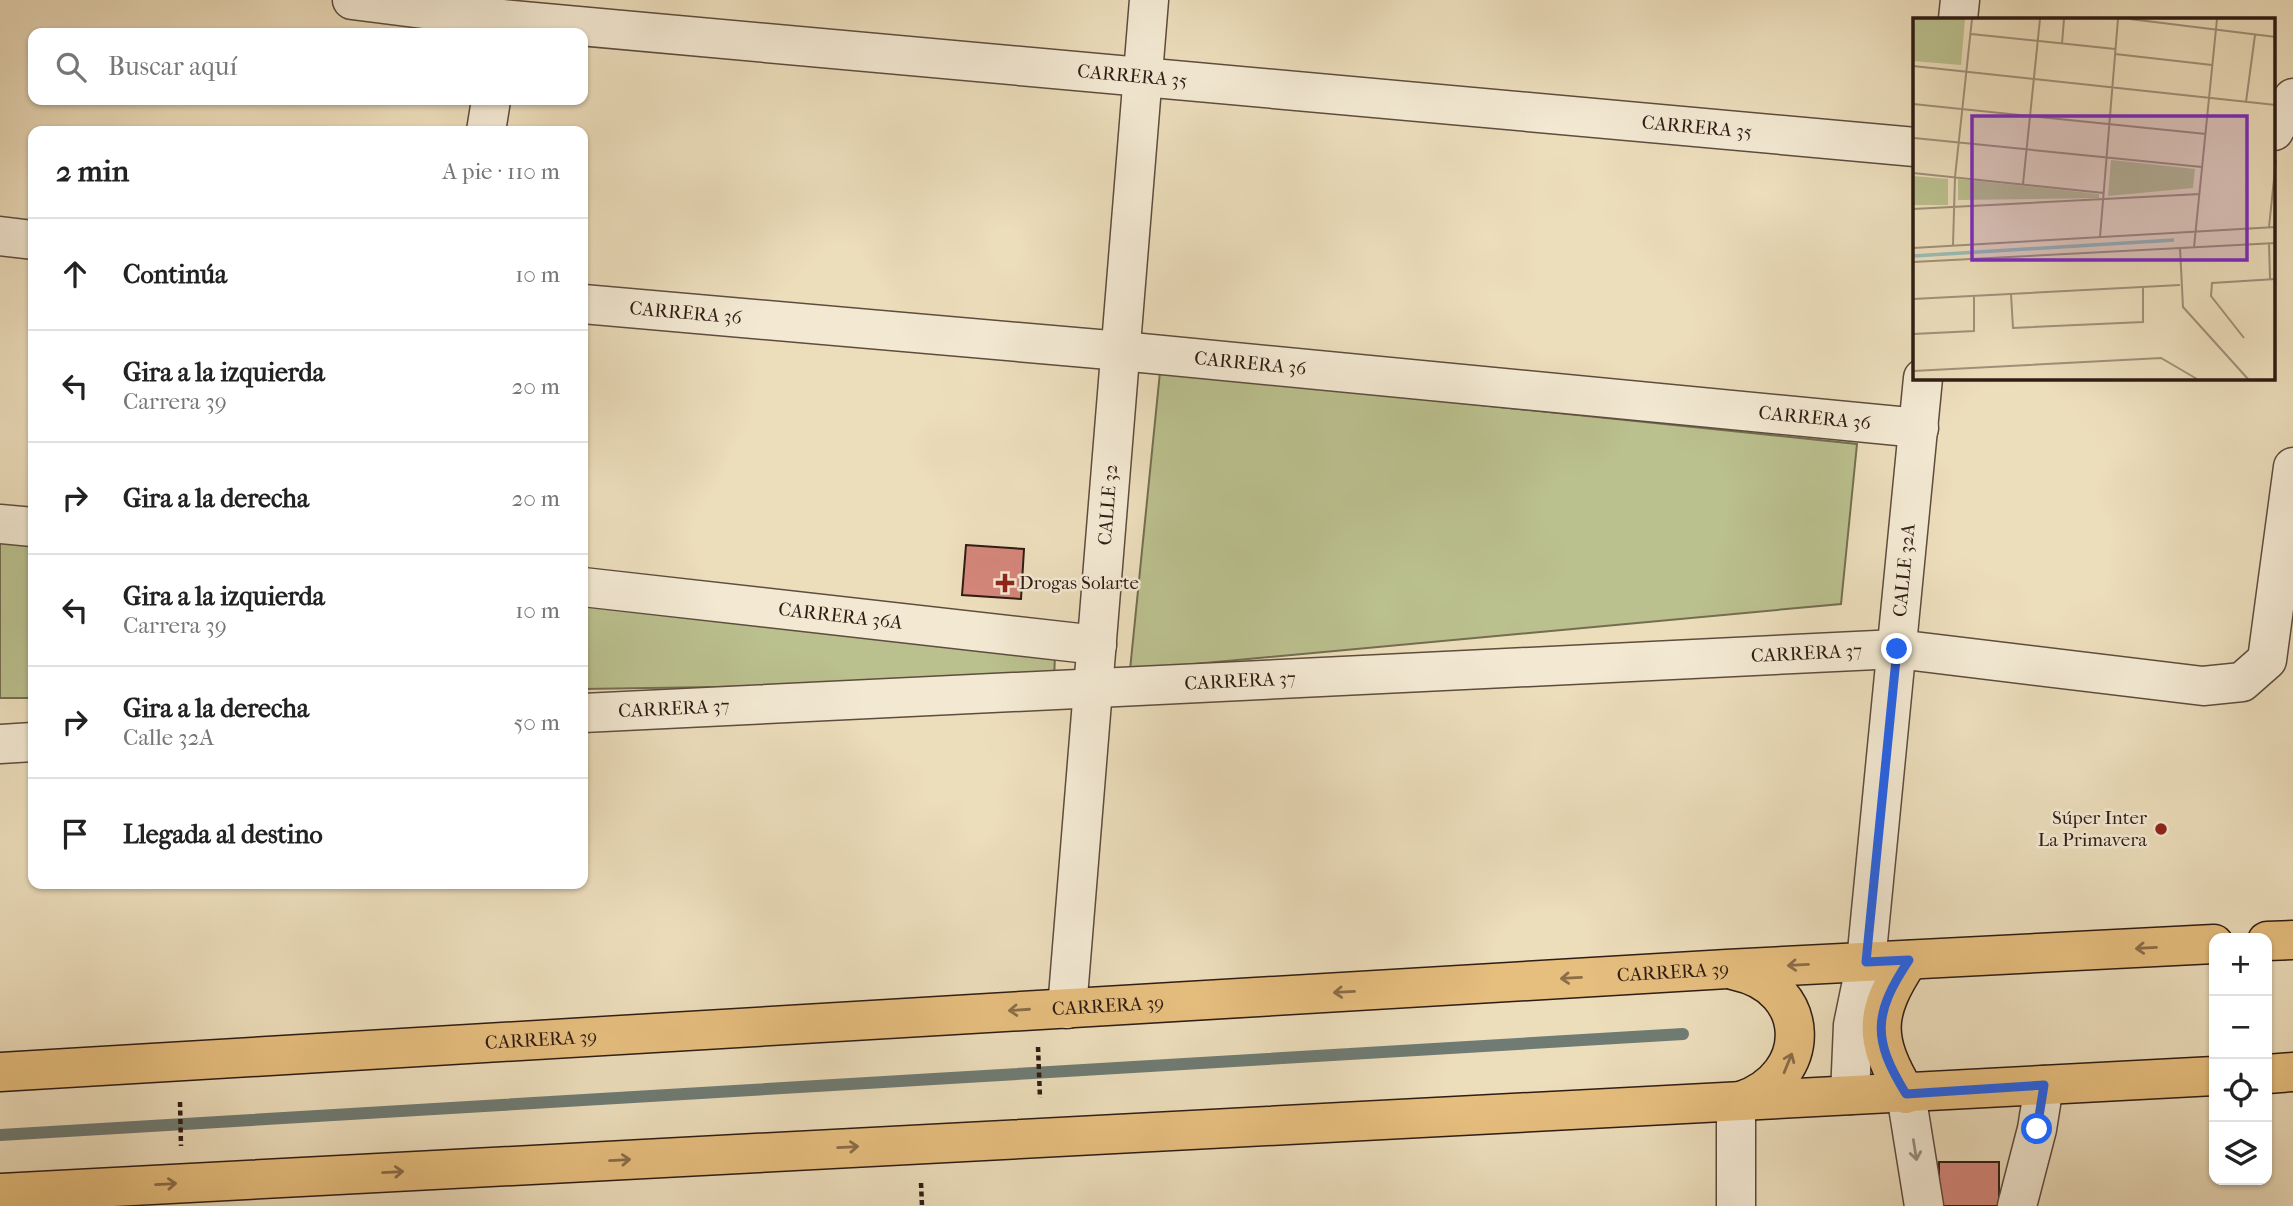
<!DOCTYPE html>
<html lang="es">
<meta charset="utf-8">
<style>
body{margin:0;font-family:"IM FELL French Canon",serif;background:#f6f6f6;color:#222}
.controls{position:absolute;right:21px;bottom:21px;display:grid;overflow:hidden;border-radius:14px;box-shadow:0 2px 5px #0004}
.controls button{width:63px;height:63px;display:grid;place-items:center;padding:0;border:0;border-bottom:2px solid #e0e0e0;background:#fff;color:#222;font:35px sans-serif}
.stop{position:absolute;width:21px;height:21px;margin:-16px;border:5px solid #2563eb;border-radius:50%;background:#fff}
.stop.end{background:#2563eb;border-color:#fff;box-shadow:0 2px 7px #0008}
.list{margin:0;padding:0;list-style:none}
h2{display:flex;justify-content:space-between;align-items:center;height:91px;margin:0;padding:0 28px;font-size:30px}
h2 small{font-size:23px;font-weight:400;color:#767676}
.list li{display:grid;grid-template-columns:46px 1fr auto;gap:21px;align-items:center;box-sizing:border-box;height:112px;padding:0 28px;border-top:2px solid #e0e0e0}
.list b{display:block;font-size:26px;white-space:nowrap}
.list p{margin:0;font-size:23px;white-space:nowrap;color:#767676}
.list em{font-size:23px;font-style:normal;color:#767676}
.icon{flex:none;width:38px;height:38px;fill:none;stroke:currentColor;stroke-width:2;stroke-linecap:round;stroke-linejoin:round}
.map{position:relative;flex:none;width:2293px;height:1206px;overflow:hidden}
.search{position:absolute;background:#fff;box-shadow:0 2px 5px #0004;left:28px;top:28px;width:560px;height:77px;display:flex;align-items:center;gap:18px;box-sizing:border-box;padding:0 24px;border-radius:14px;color:#767676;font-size:26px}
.panel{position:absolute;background:#fff;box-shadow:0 2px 5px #0004;left:28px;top:126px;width:560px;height:763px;border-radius:14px}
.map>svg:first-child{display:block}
.green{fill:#bac08e;stroke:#746e51;stroke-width:2}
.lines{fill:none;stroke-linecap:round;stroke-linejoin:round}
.stream{stroke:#6f7b73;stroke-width:12}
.building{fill:#d4867a;stroke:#2f1c14;stroke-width:2}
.minor-casing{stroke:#5e4c3e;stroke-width:41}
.major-casing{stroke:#2f1c14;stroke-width:41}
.path{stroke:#2f1c14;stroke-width:4.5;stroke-dasharray:5 3.5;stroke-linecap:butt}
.minor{stroke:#f3e9d3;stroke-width:38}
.major{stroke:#e6be7e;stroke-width:38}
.oneway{stroke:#8a6d49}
.oneway2{stroke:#9b8d7d}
.route{stroke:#2563eb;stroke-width:9}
.poi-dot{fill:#8f2418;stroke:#f3e9d3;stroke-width:2.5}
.labels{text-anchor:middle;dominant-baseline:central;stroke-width:5;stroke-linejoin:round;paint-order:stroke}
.street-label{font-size:19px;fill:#2f1c14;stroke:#f3e9d3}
.poi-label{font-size:19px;fill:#2f1c14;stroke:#f3e9d3;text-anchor:start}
.inset-river{fill:none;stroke:#99bbb3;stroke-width:3.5}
.inset-road{fill:none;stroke:#a09078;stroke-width:2}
.view{fill:#7b2cbf;fill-opacity:0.15;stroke:#7b2cbf;stroke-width:3.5}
.inset-edge{fill:none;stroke:#2f1c14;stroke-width:3.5}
</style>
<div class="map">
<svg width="2293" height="1206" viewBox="0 0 2293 1206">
<rect width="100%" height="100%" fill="#ecddbb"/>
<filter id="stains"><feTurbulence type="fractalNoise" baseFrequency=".00286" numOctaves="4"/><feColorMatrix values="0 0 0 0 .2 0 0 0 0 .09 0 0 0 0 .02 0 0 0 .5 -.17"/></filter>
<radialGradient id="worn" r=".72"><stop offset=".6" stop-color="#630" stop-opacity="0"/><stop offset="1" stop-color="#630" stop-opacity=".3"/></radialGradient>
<path class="green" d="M1160 372 1857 444 1841 604 1130 670Z
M0 542 33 546V698H0Z
M583 604 1055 654 1054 682 583 689Z"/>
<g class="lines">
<path class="stream" d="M0 1135 1683 1034"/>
</g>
<path class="building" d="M966 545 1024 549 1021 599 962 595Z
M1939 1162H1999V1206H1939Z"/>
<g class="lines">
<defs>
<g id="minor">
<path id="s1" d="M352 0 502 19 1915 147"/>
<path d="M1958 19 1960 0"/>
<path d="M486 131 491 100"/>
<path d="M2274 131 2293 98"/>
<path d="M0 236 33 240"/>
<path id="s2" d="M583 304 1121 351 1919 428"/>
<path d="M0 524 33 527"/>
<path id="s3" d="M583 587 1097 645"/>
<path id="s4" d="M583 713 1897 649 2203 686 2242 682 2267 660 2293 467"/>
<path d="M0 744 33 742"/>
<path id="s5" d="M1067 1009 1149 0"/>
<path d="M1906 1094 1924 1206"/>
<path id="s6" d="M1850 1095 1853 1025 1866 962 1923 378"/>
<path d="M1736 1206V1103"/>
<path d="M2017 1206 2037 1129 2044 1085"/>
</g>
<g id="major">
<path d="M2267 941 2293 940"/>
<path d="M1736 971C1812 987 1815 1076 1741 1101"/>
<path id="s7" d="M0 1072 1727 969 2214 944"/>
<path d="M2267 1074 2293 1072"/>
<path d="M1906 1094C1873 1039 1873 1014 1909 960"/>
<path d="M0 1193 2214 1076"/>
</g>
</defs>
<use href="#minor" class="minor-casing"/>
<use href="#major" class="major-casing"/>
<path class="path" d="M1038 1047 1040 1098
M180 1102 181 1146
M921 1183 922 1206"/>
<use href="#minor" class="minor"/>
<use href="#major" class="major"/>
</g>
<defs><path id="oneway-shaft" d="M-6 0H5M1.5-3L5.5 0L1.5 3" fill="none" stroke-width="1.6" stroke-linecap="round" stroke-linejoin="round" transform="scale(1.75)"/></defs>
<g class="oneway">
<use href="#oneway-shaft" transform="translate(2146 948) rotate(177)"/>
<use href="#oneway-shaft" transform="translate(1798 965) rotate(177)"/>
<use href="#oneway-shaft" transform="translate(1571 978) rotate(177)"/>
<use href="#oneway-shaft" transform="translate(1344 992) rotate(177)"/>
<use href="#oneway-shaft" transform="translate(1019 1010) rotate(176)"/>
<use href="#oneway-shaft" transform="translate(1788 1063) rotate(-68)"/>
<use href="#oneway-shaft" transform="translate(848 1147) rotate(-3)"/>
<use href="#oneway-shaft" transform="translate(620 1160) rotate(-3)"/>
<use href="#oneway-shaft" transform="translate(393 1172) rotate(-3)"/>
<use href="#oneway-shaft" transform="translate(166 1184) rotate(-3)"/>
</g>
<use class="oneway2" href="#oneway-shaft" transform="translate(1915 1150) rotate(81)"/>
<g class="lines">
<path class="route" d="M1897 649 1866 962 1909 960C1873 1014 1872 1039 1906 1094L2044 1085 2037 1129"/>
</g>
<g class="poi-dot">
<path d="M1001.5 572.5h7v7h7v7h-7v7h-7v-7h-7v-7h7z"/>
<circle cx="2161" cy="829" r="7"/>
</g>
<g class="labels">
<g class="street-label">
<text stroke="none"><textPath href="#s1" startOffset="784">CARRERA 35</textPath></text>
<text stroke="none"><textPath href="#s1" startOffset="1351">CARRERA 35</textPath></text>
<text stroke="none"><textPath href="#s2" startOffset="103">CARRERA 36</textPath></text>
<text stroke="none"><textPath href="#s2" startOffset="670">CARRERA 36</textPath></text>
<text stroke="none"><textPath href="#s2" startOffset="1237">CARRERA 36</textPath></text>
<text stroke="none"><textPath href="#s5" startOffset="506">CALLE 32</textPath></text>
<text stroke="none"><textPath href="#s6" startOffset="528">CALLE 32A</textPath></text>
<text stroke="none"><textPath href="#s3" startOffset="259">CARRERA 36A</textPath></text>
<text stroke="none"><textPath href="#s4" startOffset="1225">CARRERA 37</textPath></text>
<text stroke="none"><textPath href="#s4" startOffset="658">CARRERA 37</textPath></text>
<text stroke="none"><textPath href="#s4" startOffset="91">CARRERA 37</textPath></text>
<text stroke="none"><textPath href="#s7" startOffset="1676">CARRERA 39</textPath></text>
<text stroke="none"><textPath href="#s7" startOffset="1110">CARRERA 39</textPath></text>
<text stroke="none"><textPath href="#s7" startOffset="542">CARRERA 39</textPath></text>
</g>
<g class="poi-label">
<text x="1019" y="583">Drogas Solarte</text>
<text x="2147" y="818" text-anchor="end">Súper Inter<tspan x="2147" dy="22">La Primavera</tspan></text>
</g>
</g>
<g transform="translate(1913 18)">
<rect width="362" height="362" fill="#ecddbb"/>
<path d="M0 1H52L48 47 0 43ZM198 142 282 151 280 170 195 178ZM0 158 35 161V187H0ZM45 161 186 176V180L45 182Z" fill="#bac08e"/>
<path class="inset-river" d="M0 238 261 222"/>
<path class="inset-road" d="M217 1 363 19M58 16 202 31M149 26 151 1M202 36 299 47M0 48 363 87M333 84 342 17M0 86 293 116M1 120 289 149M0 155 191 175M110 166 127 1M0 191 287 176M356 209 363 142M187 219 205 1M356 225 357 261M40 227 42 159 59 1M281 229 304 1M0 230 363 209M267 230 270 289 335 361M0 244 363 225M98 276 100 310 230 304V269M0 281 267 267M0 316 61 313V278M331 320 298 278 299 265 363 261M0 353 248 340 284 361"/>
<path class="view" d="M59 98H334V242H59Z"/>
<rect width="362" height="362" class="inset-edge"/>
</g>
<rect width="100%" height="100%" filter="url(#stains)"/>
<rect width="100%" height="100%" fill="url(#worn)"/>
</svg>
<div class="controls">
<button>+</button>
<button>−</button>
<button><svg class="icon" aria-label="locate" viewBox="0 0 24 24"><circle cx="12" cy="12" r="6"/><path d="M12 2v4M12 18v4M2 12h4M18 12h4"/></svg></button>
<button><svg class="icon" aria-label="layers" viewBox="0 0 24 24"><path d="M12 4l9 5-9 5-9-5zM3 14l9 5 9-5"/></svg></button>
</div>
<div class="stop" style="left:2037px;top:1129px"></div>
<div class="stop end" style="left:1897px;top:649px"></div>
<div class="search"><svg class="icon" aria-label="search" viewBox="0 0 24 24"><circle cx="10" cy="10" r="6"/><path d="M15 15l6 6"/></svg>Buscar aquí</div>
<section class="panel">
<h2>2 min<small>A pie · 110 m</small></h2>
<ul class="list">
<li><svg class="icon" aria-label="ahead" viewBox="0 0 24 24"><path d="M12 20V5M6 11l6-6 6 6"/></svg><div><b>Continúa</b></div><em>10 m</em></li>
<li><svg class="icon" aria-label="left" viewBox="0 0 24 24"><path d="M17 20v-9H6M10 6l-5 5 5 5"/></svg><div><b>Gira a la izquierda</b><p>Carrera 39</p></div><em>20 m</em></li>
<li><svg class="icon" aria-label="right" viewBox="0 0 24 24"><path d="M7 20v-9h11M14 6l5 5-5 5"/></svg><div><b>Gira a la derecha</b></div><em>20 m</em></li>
<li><svg class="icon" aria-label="left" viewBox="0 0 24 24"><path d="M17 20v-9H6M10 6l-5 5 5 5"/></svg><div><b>Gira a la izquierda</b><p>Carrera 39</p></div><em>10 m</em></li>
<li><svg class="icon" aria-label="right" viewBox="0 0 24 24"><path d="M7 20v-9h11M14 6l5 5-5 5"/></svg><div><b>Gira a la derecha</b><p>Calle 32A</p></div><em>50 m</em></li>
<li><svg class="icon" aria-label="arrive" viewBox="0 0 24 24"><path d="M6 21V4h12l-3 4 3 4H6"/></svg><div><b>Llegada al destino</b></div></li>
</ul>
</section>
</div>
